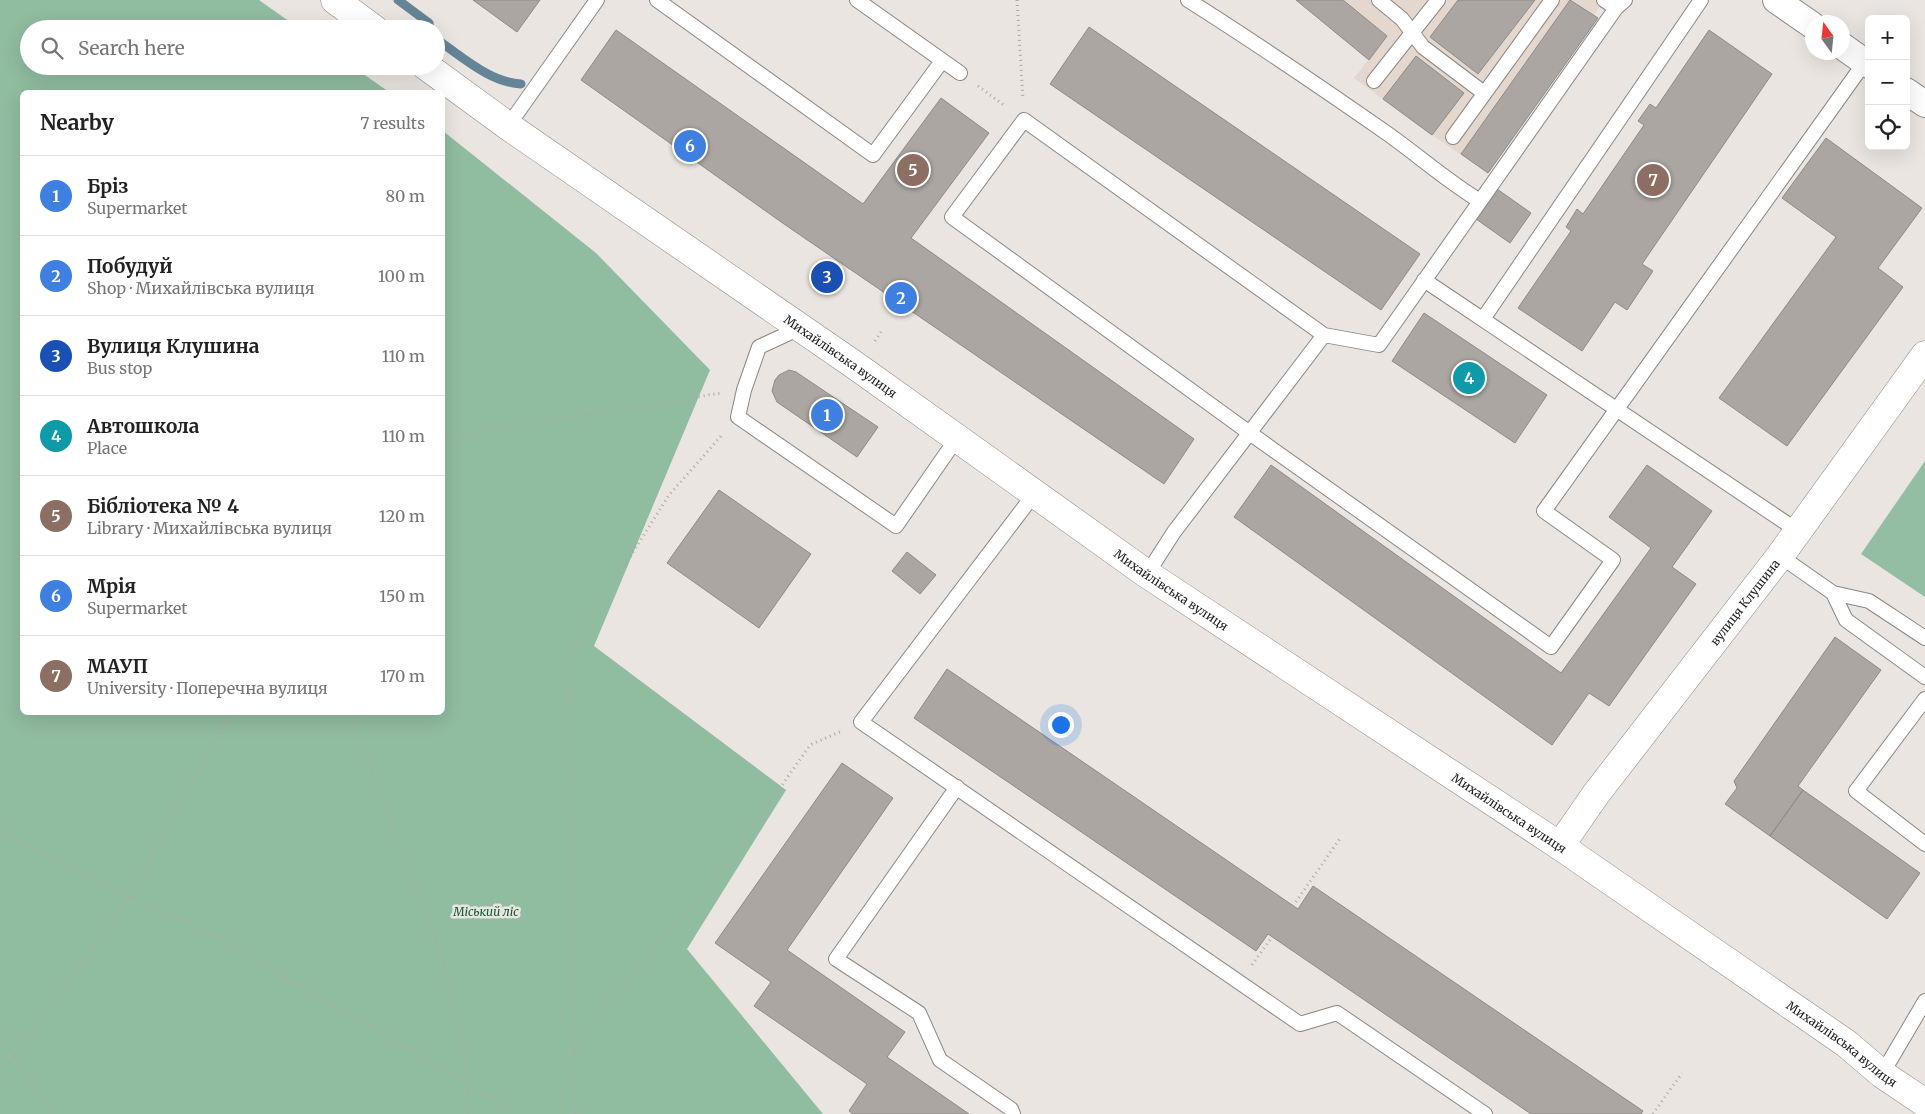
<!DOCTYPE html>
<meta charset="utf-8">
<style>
body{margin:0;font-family:Merriweather,serif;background:#f6f6f6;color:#222}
.controls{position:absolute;right:15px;top:15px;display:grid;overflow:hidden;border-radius:8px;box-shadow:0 5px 20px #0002}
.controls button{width:45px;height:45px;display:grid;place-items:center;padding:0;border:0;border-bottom:1px solid #e0e0e0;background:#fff;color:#222;font:25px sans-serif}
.compass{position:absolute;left:1805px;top:15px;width:45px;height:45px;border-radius:50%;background:#fff;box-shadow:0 5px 20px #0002;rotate:345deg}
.you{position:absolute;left:1060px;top:724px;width:18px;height:18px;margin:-12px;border:4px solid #fff;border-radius:50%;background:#1a73e8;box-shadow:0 0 0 8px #1a73e833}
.badge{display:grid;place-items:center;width:32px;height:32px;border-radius:50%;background:#ea580c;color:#fff;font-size:16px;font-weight:700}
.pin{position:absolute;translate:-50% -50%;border:2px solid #fff;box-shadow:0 1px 5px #0006}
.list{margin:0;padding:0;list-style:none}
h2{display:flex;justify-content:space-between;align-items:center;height:65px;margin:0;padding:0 20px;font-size:21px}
h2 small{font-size:16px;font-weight:400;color:#767676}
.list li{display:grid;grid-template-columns:32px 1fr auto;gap:15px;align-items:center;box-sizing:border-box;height:80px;padding:0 20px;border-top:1px solid #e0e0e0}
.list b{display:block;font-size:19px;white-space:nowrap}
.list p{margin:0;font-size:16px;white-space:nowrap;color:#767676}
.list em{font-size:16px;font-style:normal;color:#767676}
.icon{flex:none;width:28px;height:28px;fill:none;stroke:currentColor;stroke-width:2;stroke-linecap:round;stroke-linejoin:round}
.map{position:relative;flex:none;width:1925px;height:1114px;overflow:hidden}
.search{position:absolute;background:#fff;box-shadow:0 5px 20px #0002;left:20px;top:20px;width:425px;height:55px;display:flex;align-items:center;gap:12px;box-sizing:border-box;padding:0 18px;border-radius:28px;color:#767676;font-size:19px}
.panel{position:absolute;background:#fff;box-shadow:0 5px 20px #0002;left:20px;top:90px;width:425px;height:625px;border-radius:8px}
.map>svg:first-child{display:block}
.built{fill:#e3d7ce}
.green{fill:#94bea4}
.forest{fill:#90bca0}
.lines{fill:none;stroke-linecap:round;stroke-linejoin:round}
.stream{stroke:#658497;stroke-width:9}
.building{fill:#aba6a2;stroke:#8e8a86}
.service-casing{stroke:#8c8784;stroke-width:16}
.minor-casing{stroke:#8c8784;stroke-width:28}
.tertiary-casing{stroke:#8c8784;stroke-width:29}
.secondary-casing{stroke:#8c8784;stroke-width:29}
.path{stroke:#ada9a6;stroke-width:3;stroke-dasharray:1 4;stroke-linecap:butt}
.service{stroke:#fff;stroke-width:14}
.minor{stroke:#fff;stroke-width:26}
.tertiary{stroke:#fff;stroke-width:28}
.secondary{stroke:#fff;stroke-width:28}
.labels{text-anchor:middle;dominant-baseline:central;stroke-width:5;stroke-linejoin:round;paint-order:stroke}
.street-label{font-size:12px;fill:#1e1c1b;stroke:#eae5e1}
.park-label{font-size:12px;font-style:italic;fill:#0b5834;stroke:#eae5e1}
</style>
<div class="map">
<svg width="1925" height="1114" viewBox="0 0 1925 1114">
<rect width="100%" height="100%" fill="#eae5e1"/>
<path class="built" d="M1296 0H1604L1594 15 1598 18 1488 173 1432 135 1354 78 1369 59Z"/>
<path class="green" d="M1925 461V597L1861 554Z"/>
<path class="forest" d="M0 0H259L300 29H29V66H352L389 92H22V712H442L443 131 596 253 710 370 594 646 786 790 687 949 823 1114H0Z"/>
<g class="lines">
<path class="stream" d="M398 0 429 23 430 29
M436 39C463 57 489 82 521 84"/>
</g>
<path class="building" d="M473 0H540L517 32Z
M1296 0H1343L1387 36 1369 60Z
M1458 0H1535L1478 74 1430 37Z
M1570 0 1598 18 1488 173 1461 154Z
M1089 27 1420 254 1381 310 1050 84Z
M616 30 863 204 941 98 989 133 911 238 1194 439 1164 484 784 224 581 80Z
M1709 30 1772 74 1642 264 1653 271 1627 310 1615 302 1582 351 1518 308 1571 231 1566 227 1577 209 1583 214 1644 125 1638 121 1650 104 1656 108Z
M1416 56 1464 93 1432 135 1383 99Z
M1826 138 1922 208 1878 268 1903 287 1787 446 1719 398 1836 237 1782 198Z
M1497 189 1531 213 1510 243 1476 219Z
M1424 313 1547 395 1515 443 1392 361Z
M789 370 796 372 878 427 857 457 777 402 772 391 775 380 779 375Z
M1271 465 1561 673 1651 548 1609 517 1647 465 1712 511 1672 567 1696 584 1609 706 1589 693 1552 745 1234 517Z
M719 490 811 554 759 628 667 563Z
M907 552 936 575 920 594 892 571Z
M1835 637 1881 670 1798 786 1803 790 1770 836 1725 804 1737 788 1734 781Z
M947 669 1298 909 1313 886 1643 1111 1641 1114H1531L1268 934 1256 951 914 718Z
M842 763 893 798 787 950 905 1032 887 1057 969 1114H853L849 1111 867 1084 754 1006 771 982 715 943Z
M1803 790 1920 873 1887 919 1770 836Z"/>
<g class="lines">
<defs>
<path id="service" d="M657 0 873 155 942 61
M857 0 960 73
M1188 0C1256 43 1322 88 1388 134 1419 156 1447 181 1480 201
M1379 0 1402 19 1423 47 1484 93
M1604 0 1616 8
M1625 0 1616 8 1379 345 1324 335 1024 120 952 217 1251 434 1551 647 1613 560 1544 511 1865 62
M1374 81 1438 0
M508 126 597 0
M1453 137 1552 0
M1424 280 1798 531
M1483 319 1701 0
M800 328 759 347 744 390 738 417 896 526 957 438
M1035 493 861 722 1300 1024 1337 1013 1485 1114
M1780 556 1833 593 1846 620 1925 677
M1147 574 1174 532 1324 335
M1833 593 1869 601 1925 638
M1925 699 1856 791 1925 844
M957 787 836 959 919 1013 940 1060 1011 1109 1013 1114
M1882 1074 1925 1001"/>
<path id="minor" d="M1776 0 1812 25
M1842 46 1869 65
M1906 91 1925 104"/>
<g id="tertiary">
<path id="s1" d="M1560 846 1596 794 1780 556 1925 355"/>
</g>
<g id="secondary">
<path d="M335 0 374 29"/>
<path id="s2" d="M426 66 508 126 856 366 1147 574 1560 846 1847 1044 1882 1074 1925 1103"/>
</g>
</defs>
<use href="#service" class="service-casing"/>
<use href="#minor" class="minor-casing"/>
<use href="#tertiary" class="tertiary-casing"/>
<use href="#secondary" class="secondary-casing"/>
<path class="path" d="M1017 0 1023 99
M978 86 1005 106
M875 341 883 329
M442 438 721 393
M352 712C365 747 376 782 389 816 427 913 467 1008 469 1114
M0 826 31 848 129 897 215 935 508 1108 513 1114
M1293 906 1341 837
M1252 965 1272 937
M0 1036 53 1114
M575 1053 610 999 660 940 706 894 810 745 842 731
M0 1075 129 897 230 712
M575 1114 570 652 669 495 723 434
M1653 1114 1682 1073"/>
<use href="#service" class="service"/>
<use href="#minor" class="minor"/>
<use href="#tertiary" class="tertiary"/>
<use href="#secondary" class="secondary"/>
</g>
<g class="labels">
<g class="street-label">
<text stroke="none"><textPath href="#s2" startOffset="506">Михайлівська вулиця</textPath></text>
<text stroke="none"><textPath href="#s2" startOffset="911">Михайлівська вулиця</textPath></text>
<text stroke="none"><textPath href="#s1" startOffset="306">вулиця Клушина</textPath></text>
<text stroke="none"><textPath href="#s2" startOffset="1316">Михайлівська вулиця</textPath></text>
<text stroke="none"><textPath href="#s2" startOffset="1721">Михайлівська вулиця</textPath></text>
</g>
<g class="park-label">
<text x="486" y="911">Міський ліс</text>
</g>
</g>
</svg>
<div class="controls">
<button>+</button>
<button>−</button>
<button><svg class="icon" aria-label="locate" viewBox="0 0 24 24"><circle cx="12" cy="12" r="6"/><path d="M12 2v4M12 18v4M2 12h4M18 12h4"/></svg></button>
</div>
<svg class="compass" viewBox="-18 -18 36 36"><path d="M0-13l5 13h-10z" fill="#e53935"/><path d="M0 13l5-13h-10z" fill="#767676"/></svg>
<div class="you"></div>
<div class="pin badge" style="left:827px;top:415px;background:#3f7fe0">1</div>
<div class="pin badge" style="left:901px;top:298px;background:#3f7fe0">2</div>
<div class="pin badge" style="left:827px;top:277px;background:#1a4fb4">3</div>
<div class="pin badge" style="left:1469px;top:378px;background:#0f9aa8">4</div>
<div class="pin badge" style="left:913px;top:170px;background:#8d6e63">5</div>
<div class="pin badge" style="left:690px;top:146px;background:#3f7fe0">6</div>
<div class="pin badge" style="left:1653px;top:180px;background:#8d6e63">7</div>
<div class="search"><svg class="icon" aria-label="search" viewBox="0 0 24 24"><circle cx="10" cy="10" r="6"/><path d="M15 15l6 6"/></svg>Search here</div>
<section class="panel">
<h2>Nearby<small>7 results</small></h2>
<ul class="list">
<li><span class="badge" style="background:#3f7fe0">1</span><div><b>Бріз</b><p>Supermarket</p></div><em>80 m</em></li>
<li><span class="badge" style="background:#3f7fe0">2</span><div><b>Побудуй</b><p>Shop · Михайлівська вулиця</p></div><em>100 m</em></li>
<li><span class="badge" style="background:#1a4fb4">3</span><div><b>Вулиця Клушина</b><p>Bus stop</p></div><em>110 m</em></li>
<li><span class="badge" style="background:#0f9aa8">4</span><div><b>Автошкола</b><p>Place</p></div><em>110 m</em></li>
<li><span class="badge" style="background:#8d6e63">5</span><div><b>Бібліотека № 4</b><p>Library · Михайлівська вулиця</p></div><em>120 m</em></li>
<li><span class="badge" style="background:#3f7fe0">6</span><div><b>Мрія</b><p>Supermarket</p></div><em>150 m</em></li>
<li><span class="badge" style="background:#8d6e63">7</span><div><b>МАУП</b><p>University · Поперечна вулиця</p></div><em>170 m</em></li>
</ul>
</section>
</div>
